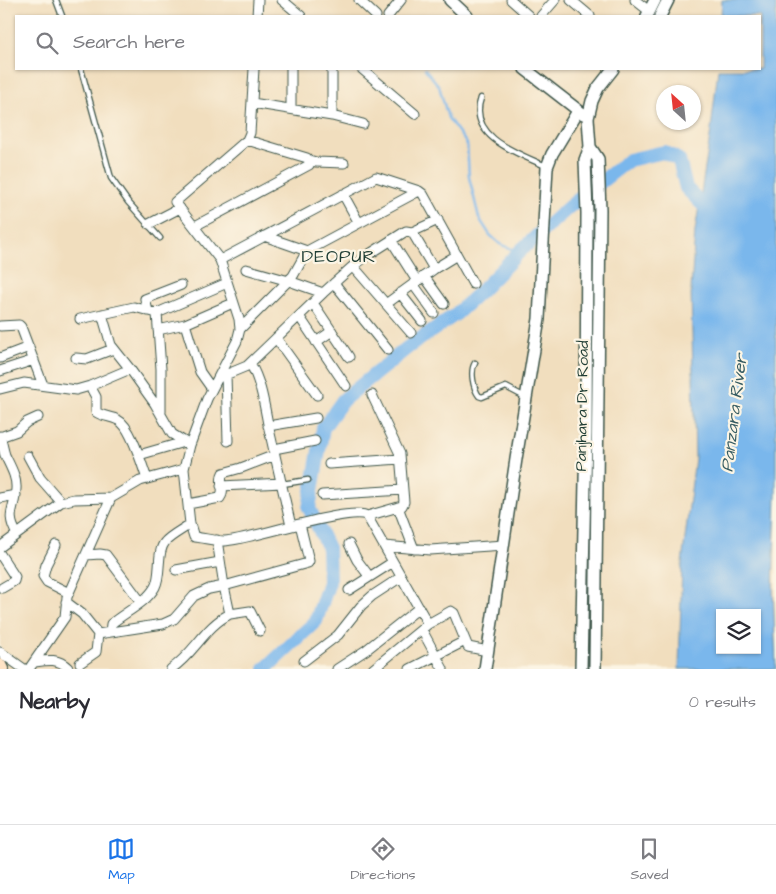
<!DOCTYPE html>
<style>
body{margin:0;font-family:"Architects Daughter",sans-serif;background:#f2f2f3;color:#2b2b33}
.controls{position:absolute;right:15px;bottom:15px;display:grid;overflow:hidden;border-radius:0px;box-shadow:0 1px 4px #0004}
.controls button{width:45px;height:45px;display:grid;place-items:center;padding:0;border:0;border-bottom:1px solid #e1e1e2;background:#fff;color:#2b2b33;font:25px sans-serif}
.compass{position:absolute;left:656px;top:85px;width:45px;height:45px;border-radius:50%;background:#fff;box-shadow:0 1px 4px #0004;rotate:333deg}
.list{margin:0;padding:0;list-style:none}
h2{display:flex;justify-content:space-between;align-items:center;height:65px;margin:0;padding:0 20px;font-size:21px}
h2 small{font-size:16px;font-weight:400;color:#7c7c81}
.icon{flex:none;width:28px;height:28px;fill:none;stroke:currentColor;stroke-width:2;stroke-linecap:round;stroke-linejoin:round}
.map{position:relative;flex:none;width:776px;height:669px;overflow:hidden}
.search{position:absolute;background:#fff;box-shadow:0 1px 4px #0004;left:15px;right:15px;top:15px;height:55px;display:flex;align-items:center;gap:12px;box-sizing:border-box;padding:0 18px;border-radius:0px;color:#7c7c81;font-size:19px}
.sheet{height:155px;background:#fff}
nav{display:flex;justify-content:space-around;align-items:center;box-sizing:border-box;height:70px;border-top:1px solid #e1e1e2;background:#fff;font-size:14px;color:#7c7c81}
nav a{display:grid;justify-items:center;gap:2px}
nav .on{color:#1a73e8}
.map>svg:first-child{display:block}
.water{fill:#7ab7ec;stroke:#4c7a90;fill-rule:evenodd}
.lines{fill:none;stroke-linecap:round;stroke-linejoin:round}
.stream{stroke:#7ab7ec;stroke-width:2.5}
.river{stroke:#7ab7ec;stroke-width:14}
.service-casing{stroke:#3e5549;stroke-width:7}
.minor-casing{stroke:#3e5549;stroke-width:11}
.tertiary-casing{stroke:#3e5549;stroke-width:14}
.secondary-casing{stroke:#3e5549;stroke-width:15}
.service{stroke:#fff;stroke-width:4.5}
.minor{stroke:#fff;stroke-width:9}
.tertiary{stroke:#fff;stroke-width:11}
.secondary{stroke:#ffe4c6;stroke-width:12}
.labels{text-anchor:middle;dominant-baseline:central;stroke-width:4.5;stroke-linejoin:round;paint-order:stroke}
.street-label{font-size:16px;fill:#1f3d34;stroke:#fcf5e5}
.neighbourhood-label{font-size:18px;letter-spacing:1px;fill:#1f3d34;stroke:#fcf5e5}
.water-label{font-size:18px;font-style:italic;fill:#365c62;stroke:#fcf5e5}
</style>
<div class="map">
<svg width="776" height="669" viewBox="0 0 776 669">
<rect width="100%" height="100%" fill="#fcf5e5"/>
<filter id="ink" filterUnits="userSpaceOnUse"><feTurbulence type="fractalNoise" baseFrequency=".02" numOctaves="2"/><feDisplacementMap in="SourceGraphic" scale="10" xChannelSelector="R" yChannelSelector="G"/><feConvolveMatrix kernelMatrix="1 2 1 2 8 2 1 2 1" color-interpolation-filters="sRGB"/></filter>
<filter id="wash" filterUnits="userSpaceOnUse"><feTurbulence type="fractalNoise" baseFrequency=".0096" numOctaves="4" result="noise"/><feDisplacementMap in="SourceGraphic" scale="20" xChannelSelector="R" yChannelSelector="G"/><feGaussianBlur stdDeviation="1.12" result="paint"/><feColorMatrix in="noise" values="0 0 0 0 0 0 0 0 0 0 0 0 0 0 0 0 0 1.4 0 .05"/><feComposite in="paint" operator="in"/></filter>
<g filter="url(#wash)">
<rect width="100%" height="100%" fill="#f1debe"/>
<path class="water" d="M722 0H776V494L773 588 776 669H679L682 563 695 458 691 290 695 231 711 130 718 69H760V16H721ZM720 613H757V650H720Z"/>
<g class="lines">
<path class="stream" d="M425 69 439 86 448 118 467 144 469 177 479 218 490 235 500 244 519 252"/>
<path class="river" d="M265 669 316 621 329 582 328 548 309 508 323 428 343 400 407 348 456 314 481 291 519 252 570 206 629 160 664 152 679 160 686 188 712 214"/>
</g>
</g>
<g filter="url(#ink)">
<g class="lines">
<defs>
<path id="service" d="M56 0 62 16
M81 69 111 178 128 202 160 238
M481 98C467 137 519 154 546 166
M475 363C470 371 473 388 479 396L482 397 506 387 525 397
M282 484 308 480"/>
<path id="minor" d="M282 0 301 16
M359 0 376 16
M511 0 529 16
M571 0 590 16
M635 0 649 11
M257 16 258 0
M388 16 401 0
M541 16 555 0
M291 69V109
M362 69 415 114
M252 103 332 116 363 124
M332 116V69
M309 160 316 162 344 163
M343 194 359 223
M149 224 180 208
M195 226 309 165 310 163 307 158 247 140
M412 232 438 220
M264 236 307 251
M391 240 417 281
M220 260 376 177 419 191 423 194 473 284
M353 266 411 333
M246 269 289 281 323 293
M424 276 444 304
M334 283 388 350
M413 284 434 313
M400 293 422 321
M313 303 349 357
M386 304 434 269 457 255
M148 311 145 299 181 285
M102 314 111 345 130 369
M299 316 346 386
M80 319 134 307 157 313
M185 324 200 372 212 389
M0 326 19 325 21 327 43 385
M240 329 293 276 307 251 419 191
M158 330 185 324 233 303
M276 338 317 395
M316 342 332 331
M0 358 29 347
M76 358 87 359 113 349
M250 363C262 384 264 405 269 429 276 461 284 494 291 526
M0 371 34 360
M226 375 228 441
M218 378 247 366 323 293 353 266 368 255 406 231 412 232 434 269
M90 386 96 397V412C103 417 111 416 118 420 131 426 142 465 147 479
M0 389 24 383 76 390 90 386 130 369 155 404 172 434 190 445
M161 412V369L157 313 227 283
M268 426 316 418
M0 436C2 442 3 449 5 455 10 466 17 477 16 489 15 509 5 514 17 534
M0 437 17 431 27 422 38 417
M274 449 315 441
M139 455 184 442
M28 456 40 478 61 502
M329 464 400 459
M184 469 190 524 194 537C204 538 215 541 225 541 249 540 353 505 367 516L428 624 373 669
M221 486 282 483
M322 495 403 490
M0 498 16 495
M188 504 220 498C226 490 218 481 223 473L241 468 275 455
M398 507 414 549
M367 516 402 506 404 502 400 454 372 395
M349 544 357 560 369 576
M56 545 46 565 43 576 47 582 69 593
M384 546 430 550 504 545
M0 547 61 502 74 499 111 498 140 481 184 469 190 445 207 399 237 341 240 329 239 319 220 260 175 202 247 140 250 133 254 69
M0 554 15 577 14 581 2 588
M86 555 100 554 106 555 141 602
M176 570 220 562
M349 590 393 562
M66 602 82 614 98 634 163 624 174 619 194 596 209 589 224 586 217 540
M428 624 451 611 454 613 468 647 488 651
M422 630 443 669
M260 631 250 611 230 614 224 586 308 563 309 561 300 524
M110 632 111 624C125 612 146 603 155 587 162 574 156 552 165 542 171 535 182 530 190 524
M0 652 24 669
M304 661 338 635 361 606 372 596 401 577
M35 662C48 660 58 658 68 668
M80 663 96 652 98 634
M29 669 65 617 67 597 111 498
M171 669C194 654 205 626 230 614
M337 669 366 650 419 608
M410 669 465 641"/>
<path id="tertiary" d="M450 0 467 16
M647 16 655 0
M660 16 668 0
M525 69 583 114
M590 147 598 159 600 210 595 669
M485 669 516 459 539 319 547 167 552 154 578 111
M581 669 586 434 587 213 585 160 590 147 588 118 592 101 598 88 613 69"/>
<path id="secondary" d="M0 665 2 669"/>
</defs>
<use href="#service" class="service-casing"/>
<use href="#minor" class="minor-casing"/>
<use href="#tertiary" class="tertiary-casing"/>
<use href="#secondary" class="secondary-casing"/>
<use href="#service" class="service"/>
<use href="#minor" class="minor"/>
<use href="#tertiary" class="tertiary"/>
<use href="#secondary" class="secondary"/>
</g>
</g>
<g class="labels">
<g class="street-label">
<text transform="translate(582 406) rotate(-89)">Panjhara Dr Road</text>
</g>
<g class="neighbourhood-label">
<text x="339" y="256">DEOPUR</text>
</g>
<g class="water-label">
<text transform="translate(734 413) rotate(-83)">Panzara River</text>
</g>
</g>
</svg>
<div class="controls">
<button><svg class="icon" aria-label="layers" viewBox="0 0 24 24"><path d="M12 4l9 5-9 5-9-5zM3 14l9 5 9-5"/></svg></button>
</div>
<svg class="compass" viewBox="-18 -18 36 36"><path d="M0-13l5 13h-10z" fill="#e53935"/><path d="M0 13l5-13h-10z" fill="#7c7c81"/></svg>
<div class="search"><svg class="icon" aria-label="search" viewBox="0 0 24 24"><circle cx="10" cy="10" r="6"/><path d="M15 15l6 6"/></svg>Search here</div>
</div>
<section class="sheet">
<h2>Nearby<small>0 results</small></h2>
<ul class="list">
</ul>
</section>
<nav>
<a class="on"><svg class="icon" aria-label="map" viewBox="0 0 24 24"><path d="M3 6l6-2 6 2 6-2v14l-6 2-6-2-6 2zM9 4v14M15 6v14"/></svg>Map</a>
<a><svg class="icon" aria-label="directions" viewBox="0 0 24 24"><path d="M12 3l9 9-9 9-9-9zM9 14v-3h6M13 9l2 2-2 2"/></svg>Directions</a>
<a><svg class="icon" aria-label="saved" viewBox="0 0 24 24"><path d="M7 4h10v16l-5-4-5 4z"/></svg>Saved</a>
</nav>
